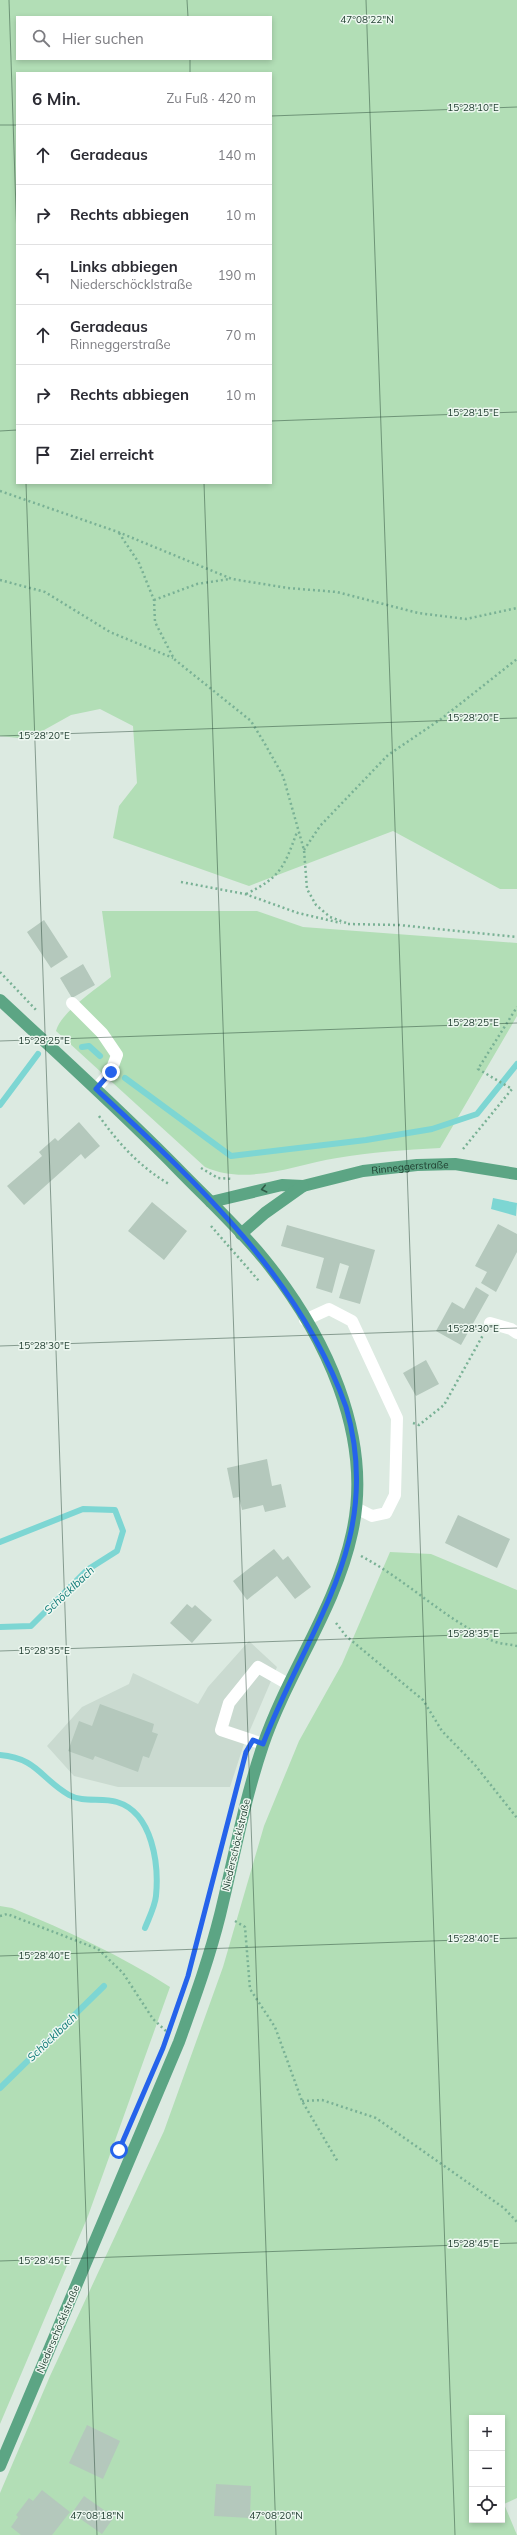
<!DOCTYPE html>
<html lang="de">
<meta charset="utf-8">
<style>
body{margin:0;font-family:Mulish,sans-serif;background:#f2f2f3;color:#2b2b33}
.controls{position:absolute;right:12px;bottom:12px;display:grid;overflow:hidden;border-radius:0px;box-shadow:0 2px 6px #0003}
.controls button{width:36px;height:36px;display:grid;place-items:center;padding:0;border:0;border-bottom:1px solid #e1e1e2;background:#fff;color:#2b2b33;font:20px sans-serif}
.stop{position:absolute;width:12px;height:12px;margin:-9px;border:3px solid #2563eb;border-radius:50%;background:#fff}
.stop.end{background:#2563eb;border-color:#fff;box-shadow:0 1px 4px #0008}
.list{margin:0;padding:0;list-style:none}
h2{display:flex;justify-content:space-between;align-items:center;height:52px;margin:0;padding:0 16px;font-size:17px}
h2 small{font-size:13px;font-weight:400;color:#7c7c81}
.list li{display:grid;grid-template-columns:26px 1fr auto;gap:12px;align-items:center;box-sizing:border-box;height:60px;padding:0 16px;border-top:1px solid #e1e1e2}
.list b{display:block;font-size:15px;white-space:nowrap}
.list p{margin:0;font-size:13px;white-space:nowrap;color:#7c7c81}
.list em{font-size:13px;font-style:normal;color:#7c7c81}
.icon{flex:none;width:22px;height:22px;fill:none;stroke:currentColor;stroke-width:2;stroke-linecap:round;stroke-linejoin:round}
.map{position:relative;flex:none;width:517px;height:2535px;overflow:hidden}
.search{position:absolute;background:#fff;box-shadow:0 2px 6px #0003;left:16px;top:16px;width:256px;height:44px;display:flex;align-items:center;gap:10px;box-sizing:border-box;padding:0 14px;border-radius:0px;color:#7c7c81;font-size:15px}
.panel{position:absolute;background:#fff;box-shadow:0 2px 6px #0003;left:16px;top:72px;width:256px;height:412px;border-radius:0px}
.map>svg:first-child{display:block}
.built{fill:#cadad0}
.green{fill:#b2deb6;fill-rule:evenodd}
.water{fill:#7dd6d3}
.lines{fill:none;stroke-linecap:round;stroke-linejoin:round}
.stream{stroke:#7dd6d3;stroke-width:6}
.building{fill:#b4c8bc}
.path{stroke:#79b195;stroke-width:2.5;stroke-dasharray:2 3;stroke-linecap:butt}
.minor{stroke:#fff;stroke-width:12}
.major{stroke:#5ca584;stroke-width:12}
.oneway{stroke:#305b47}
.route{stroke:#2563eb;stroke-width:5}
.ticks{fill:none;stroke:#1d3b2d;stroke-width:1;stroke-opacity:0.45}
.labels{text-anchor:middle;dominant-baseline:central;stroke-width:3;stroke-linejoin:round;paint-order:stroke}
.street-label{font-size:10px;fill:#1d3b2d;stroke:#edf7f0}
.water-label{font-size:11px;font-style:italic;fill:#127c79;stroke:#edf7f0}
.ticks-label{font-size:10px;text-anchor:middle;fill:#1d3b2d;stroke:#edf7f0;stroke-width:3;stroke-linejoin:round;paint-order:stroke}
</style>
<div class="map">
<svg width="517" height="2535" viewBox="0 0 517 2535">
<rect width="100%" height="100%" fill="#dceae1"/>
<path class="built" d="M249 1641 277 1667 244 1744 230 1787H118L74 1776 47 1746 82 1707 129 1684 133 1673 198 1704 208 1687Z"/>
<path class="green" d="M0 0H517V889H500L393 831 249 886 113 838 119 806 137 783 133 726 100 709 71 715 28 739 0 736ZM17 17H271V59H17ZM17 73H271V483H17Z
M102 911H257L303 927 517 943V1016L440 1148C405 1150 371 1152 337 1158 294 1165 247 1186 205 1167L56 1031C61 1012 95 990 111 977Z
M390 1552 431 1554 517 1590V2498L504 2504 517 2535H0V2493L50 2376 164 2131 223 1967 264 1826 299 1741 342 1664ZM472 2418H502V2520H472Z
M0 1906 12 1908C68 1931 120 1955 170 1987L88 2216 0 2424Z"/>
<path class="water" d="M493 1198 517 1203 516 1216 491 1209Z"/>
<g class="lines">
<path class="stream" d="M82 1047 89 1046 100 1056
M125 1078 231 1156 366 1140 432 1129 477 1114 517 1064
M0 1105 38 1054
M0 1542 83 1509 115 1510 123 1531 117 1551 87 1570 31 1626 0 1627
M0 1755C37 1758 41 1779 69 1795 83 1803 102 1797 117 1802 153 1813 159 1865 156 1896 155 1906 149 1918 145 1928
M0 2088 104 1986"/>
</g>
<path class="building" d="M44 920 68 957 51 968 27 932Z
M83 964 95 985 72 998 60 978Z
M79 1122 100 1146 85 1159 81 1154 24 1205 7 1186 42 1156 39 1152 55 1138 58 1141Z
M152 1202 187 1231 164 1260 128 1231Z
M498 1224 517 1234V1252L496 1292 481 1283 487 1272 475 1266Z
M287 1225 375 1250 360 1304 339 1298 349 1266 340 1263 332 1293 316 1288 324 1258 281 1246Z
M476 1287 489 1295 461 1345 436 1331 452 1302 464 1309Z
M426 1360 439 1384 416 1396 403 1373Z
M267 1459 272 1486 281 1484 286 1507 265 1512 263 1505 242 1510 239 1497 233 1498 227 1468Z
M458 1515 510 1539 497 1568 445 1543Z
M274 1549 283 1560 288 1556 311 1587 295 1599 277 1576 247 1600 233 1581Z
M187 1604 192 1608 195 1605 212 1620 192 1643 170 1623Z
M100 1704 154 1724 152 1732 158 1734 149 1758 143 1756 138 1772 95 1756 93 1760 68 1751 79 1721 92 1726Z
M87 2425 120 2441 103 2479 69 2463Z
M216 2484 251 2486 250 2518 214 2516Z
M42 2490 70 2512 52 2535H21L11 2527 18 2517 16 2515 29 2498 33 2501Z
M84 2496 114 2517 102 2534 72 2513Z"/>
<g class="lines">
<path class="path" d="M0 491 118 532 232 579 288 588 337 592 418 613 466 619 517 608
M119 533 139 563 154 600 155 622 174 659 251 721 265 744 283 776 304 850 307 889 316 905 330 917 349 924
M0 580 45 592 110 632 173 658
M154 600 197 584 230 579
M304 850 320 826 388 755 441 719 517 659
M181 882 245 894 298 913 341 923
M246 894C281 877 284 867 297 832
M348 924 399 925 517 937
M0 972 37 1011
M99 1116C119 1144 140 1167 169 1184
M463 1149 512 1089 478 1069 517 1007
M201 1168 218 1178 233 1179
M211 1226 259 1281
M413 1423 419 1425 444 1405 483 1335
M361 1556C407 1580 445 1620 493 1641 500 1644 509 1644 517 1646
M336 1623 346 1636 423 1700 442 1731 475 1765 517 1818
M0 1916 7 1914 98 1949 123 1973 153 2019 166 2031
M235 1921 245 1927 250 1989 275 2027 302 2101 338 2162
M302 2101 322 2100 376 2118 504 2208 517 2222"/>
<path class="minor" d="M72 1003 102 1033 117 1055 111 1071 96 1089
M305 1320 329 1309 352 1321 397 1418 395 1495 386 1513 372 1516 356 1508
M490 1323 511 1329 517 1333
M263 1744 221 1730 229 1703 258 1667 288 1684"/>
<g class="major">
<path d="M0 1000C59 1055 119 1109 176 1167 205 1197 237 1226 264 1259 324 1333 374 1435 352 1533 336 1608 288 1672 263 1745 244 1801 234 1858 220 1915 209 1959 194 2000 179 2042L0 2466"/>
<path id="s1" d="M211 1202 282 1185 303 1186 363 1171 417 1165 455 1164 517 1174"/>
<path d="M241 1234 265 1213 303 1186"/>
</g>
</g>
<defs><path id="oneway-chevron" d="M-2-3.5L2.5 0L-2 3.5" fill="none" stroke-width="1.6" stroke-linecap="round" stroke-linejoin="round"/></defs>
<use class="oneway" href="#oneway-chevron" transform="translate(264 1189) rotate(167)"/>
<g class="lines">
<path class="route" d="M111 1072 96 1089C195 1181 300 1277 346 1407 385 1541 308 1626 263 1744L253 1740 246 1752 188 1976 163 2048 119 2150"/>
</g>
<path class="ticks" d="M9 0 17 239M187 0 188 17M366 0 455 2535M190 59V73M271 116 517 107M0 125H17M271 421 517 412M0 431 17 430M26 483 97 2535M204 483 276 2535M0 736 517 718M0 1041 517 1023M0 1346 517 1328M0 1651 517 1633M0 1956 517 1938M0 2261 517 2243"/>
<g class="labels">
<g class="street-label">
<text stroke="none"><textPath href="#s1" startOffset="203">Rinneggerstraße</textPath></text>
<text transform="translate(236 1845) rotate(-77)">Niederschöcklstraße</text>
<text transform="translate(58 2329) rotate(-67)">Niederschöcklstraße</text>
</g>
<g class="water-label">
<text transform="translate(69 1590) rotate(-43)">Schöcklbach</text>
<text transform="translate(52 2037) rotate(-44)">Schöcklbach</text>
</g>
</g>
<g class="ticks-label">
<text x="367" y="23">47°08'22"N</text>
<text x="473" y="111">15°28'10"E</text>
<text x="473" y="416">15°28'15"E</text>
<text x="473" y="721">15°28'20"E</text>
<text x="44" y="739">15°28'20"E</text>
<text x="473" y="1026">15°28'25"E</text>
<text x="44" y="1044">15°28'25"E</text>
<text x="473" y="1332">15°28'30"E</text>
<text x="44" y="1349">15°28'30"E</text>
<text x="473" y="1637">15°28'35"E</text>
<text x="44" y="1654">15°28'35"E</text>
<text x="473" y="1942">15°28'40"E</text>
<text x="44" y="1959">15°28'40"E</text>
<text x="473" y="2247">15°28'45"E</text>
<text x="44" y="2264">15°28'45"E</text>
<text x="97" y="2519">47°08'18"N</text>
<text x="276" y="2519">47°08'20"N</text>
</g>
</svg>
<div class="controls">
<button>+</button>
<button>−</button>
<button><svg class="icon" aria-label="locate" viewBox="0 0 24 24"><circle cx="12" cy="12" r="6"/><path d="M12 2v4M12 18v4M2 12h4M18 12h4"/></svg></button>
</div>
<div class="stop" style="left:119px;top:2150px"></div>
<div class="stop end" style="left:111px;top:1072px"></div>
<div class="search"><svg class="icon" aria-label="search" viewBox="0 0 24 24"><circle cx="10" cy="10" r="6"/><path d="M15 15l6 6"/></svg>Hier suchen</div>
<section class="panel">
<h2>6 Min.<small>Zu Fuß · 420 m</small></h2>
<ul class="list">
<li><svg class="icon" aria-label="ahead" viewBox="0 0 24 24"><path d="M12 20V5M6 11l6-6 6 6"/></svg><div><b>Geradeaus</b></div><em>140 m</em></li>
<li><svg class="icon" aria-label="right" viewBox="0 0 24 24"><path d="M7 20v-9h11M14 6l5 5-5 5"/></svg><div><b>Rechts abbiegen</b></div><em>10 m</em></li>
<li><svg class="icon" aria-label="left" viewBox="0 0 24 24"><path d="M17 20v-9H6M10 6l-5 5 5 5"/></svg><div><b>Links abbiegen</b><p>Niederschöcklstraße</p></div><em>190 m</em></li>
<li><svg class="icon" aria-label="ahead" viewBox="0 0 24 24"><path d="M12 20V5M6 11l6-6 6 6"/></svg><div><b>Geradeaus</b><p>Rinneggerstraße</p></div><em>70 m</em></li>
<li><svg class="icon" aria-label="right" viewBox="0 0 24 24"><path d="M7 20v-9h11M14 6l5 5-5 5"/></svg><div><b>Rechts abbiegen</b></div><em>10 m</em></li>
<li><svg class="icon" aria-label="arrive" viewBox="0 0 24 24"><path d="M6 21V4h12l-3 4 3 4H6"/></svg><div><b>Ziel erreicht</b></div></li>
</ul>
</section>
</div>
